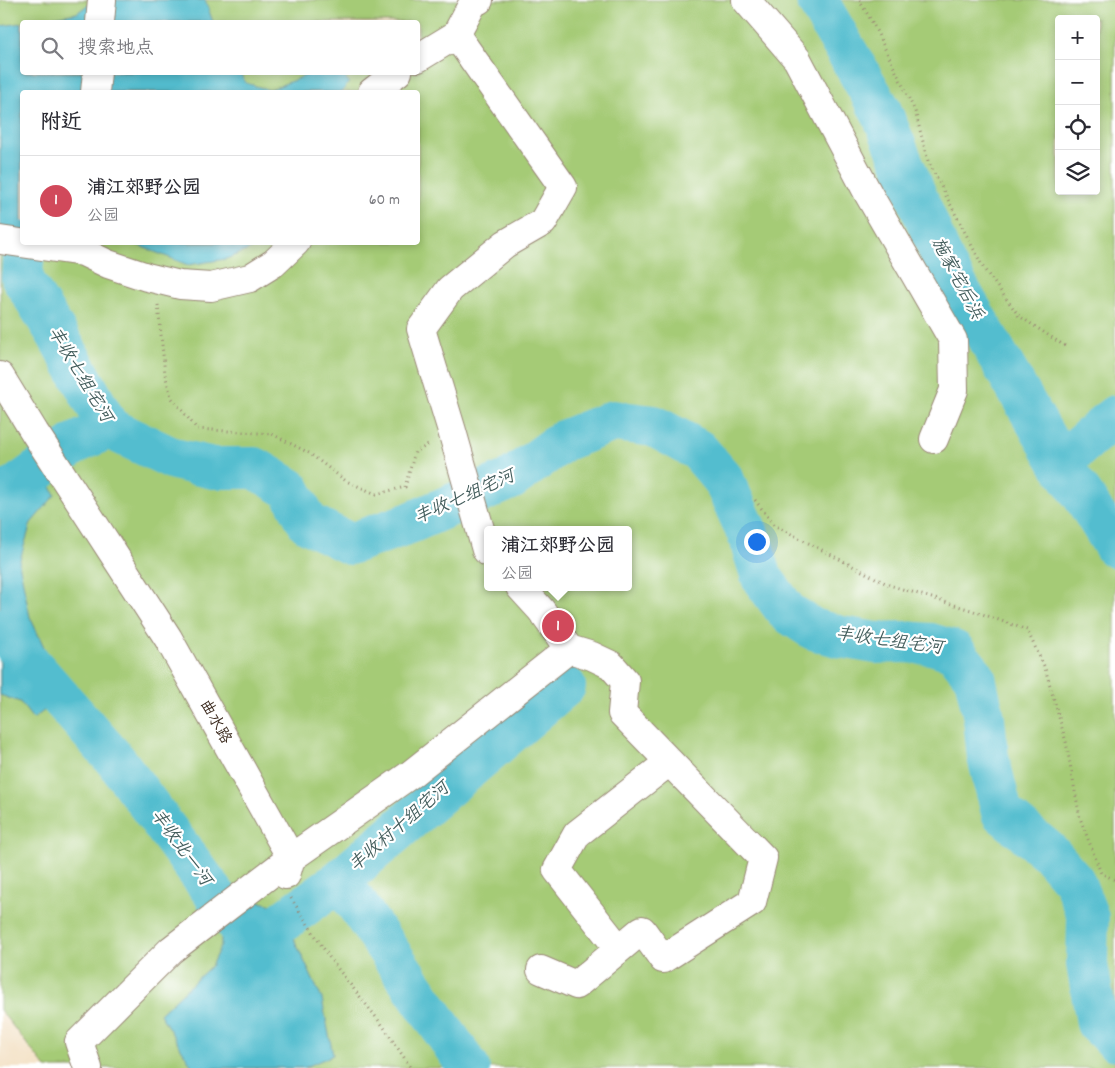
<!DOCTYPE html>
<html lang="zh">
<meta charset="utf-8">
<style>
body{margin:0;font-family:Dekko,"LXGW WenKai TC",sans-serif;background:#f7f7f7;color:#2b2b33}
.controls{position:absolute;right:15px;top:15px;display:grid;overflow:hidden;border-radius:5px;box-shadow:0 2px 8px #0003}
.controls button{width:45px;height:45px;display:grid;place-items:center;padding:0;border:0;border-bottom:1px solid #e1e1e2;background:#fff;color:#2b2b33;font:25px sans-serif}
.you{position:absolute;left:756px;top:541px;width:18px;height:18px;margin:-12px;border:4px solid #fff;border-radius:50%;background:#1a73e8;box-shadow:0 0 0 8px #1a73e833}
.badge{display:grid;place-items:center;width:32px;height:32px;border-radius:50%;background:#d1495b;color:#fff;font-size:16px;font-weight:700}
.pin{position:absolute;translate:-50% -50%;border:2px solid #fff;box-shadow:0 1px 5px #0006}
.popup{position:absolute;left:484px;top:526px;width:148px;height:65px;box-sizing:border-box;display:grid;place-content:center;border-radius:5px;background:#fff;filter:drop-shadow(0 1px 4px #0005);font-size:16px;white-space:nowrap;color:#7c7c81}
.popup b{font-size:19px;color:#2b2b33}
.popup::after{content:'';position:absolute;left:50%;top:100%;margin-left:-10px;border:10px solid transparent;border-top-color:#fff}
.list{margin:0;padding:0;list-style:none}
h2{display:flex;justify-content:space-between;align-items:center;height:65px;margin:0;padding:0 20px;font-size:21px}
h2 small{font-size:16px;font-weight:400;color:#7c7c81}
.list li{display:grid;grid-template-columns:32px 1fr auto;gap:15px;align-items:center;box-sizing:border-box;height:90px;padding:0 20px;border-top:1px solid #e1e1e2}
.list b{display:block;font-size:19px;white-space:nowrap}
.list p{margin:0;font-size:16px;white-space:nowrap;color:#7c7c81}
.list em{font-size:16px;font-style:normal;color:#7c7c81}
.icon{flex:none;width:28px;height:28px;fill:none;stroke:currentColor;stroke-width:2;stroke-linecap:round;stroke-linejoin:round}
.map{position:relative;flex:none;width:1115px;height:1068px;overflow:hidden}
.search{position:absolute;background:#fff;box-shadow:0 2px 8px #0003;left:20px;top:20px;width:400px;height:55px;display:flex;align-items:center;gap:12px;box-sizing:border-box;padding:0 18px;border-radius:5px;color:#7c7c81;font-size:19px}
.panel{position:absolute;background:#fff;box-shadow:0 2px 8px #0003;left:20px;top:90px;width:400px;height:155px;border-radius:5px}
.map>svg:first-child{display:block}
.green{fill:#a5cb76;stroke:#707a4a;fill-rule:evenodd}
.water{fill:#53bdcf;stroke:#477476}
.lines{fill:none;stroke-linecap:round;stroke-linejoin:round}
.river{stroke:#53bdcf;stroke-width:42}
.minor-casing{stroke:#988774;stroke-width:30}
.path{stroke:#988774;stroke-width:3;stroke-dasharray:1 4;stroke-linecap:butt}
.minor{stroke:#fff;stroke-width:28}
.labels{text-anchor:middle;dominant-baseline:central;stroke-width:4.5;stroke-linejoin:round;paint-order:stroke}
.street-label{font-size:16px;fill:#3b2a1e;stroke:#fff}
.water-label{font-size:18px;font-style:italic;fill:#435d5c;stroke:#fff}
</style>
<div class="map">
<svg width="1115" height="1068" viewBox="0 0 1115 1068">
<rect width="100%" height="100%" fill="#fff"/>
<filter id="ink" filterUnits="userSpaceOnUse"><feTurbulence type="fractalNoise" baseFrequency=".02" numOctaves="2"/><feDisplacementMap in="SourceGraphic" scale="10" xChannelSelector="R" yChannelSelector="G"/><feConvolveMatrix kernelMatrix="1 2 1 2 8 2 1 2 1" color-interpolation-filters="sRGB"/></filter>
<filter id="wash" filterUnits="userSpaceOnUse"><feTurbulence type="fractalNoise" baseFrequency=".0096" numOctaves="4" result="noise"/><feDisplacementMap in="SourceGraphic" scale="20" xChannelSelector="R" yChannelSelector="G"/><feGaussianBlur stdDeviation="1.12" result="paint"/><feColorMatrix in="noise" values="0 0 0 0 0 0 0 0 0 0 0 0 0 0 0 0 0 1.4 0 .05"/><feComposite in="paint" operator="in"/></filter>
<g filter="url(#wash)">
<rect width="100%" height="100%" fill="#f4e4cb"/>
<path class="green" d="M0 0H1115V1068H46L0 1010ZM1059 19H1096V191H1059ZM22 22H418V72H22ZM22 92H418V242H22ZM488 530H628V587H488Z"/>
<path class="water" d="M94 0H205L213 22H26L77 13Z
M22 23V72L240 73 246 83 269 90 312 73H341L349 82 342 92H22V232L0 229V26Z
M132 243H266L226 259 188 265Z
M34 452 55 495 31 523 19 563 30 617 51 662 74 688 33 719 20 702 0 695V475Z
M254 900 279 907 322 999 333 1055 304 1068H193L160 1014 211 966 221 945V926Z"/>
<g class="lines">
<path class="river" d="M817 0 881 111 945 265 1060 463 1086 500 1115 547
M24 242 22 278 58 336 109 428 174 459 213 468H255L290 489 308 523 350 544 410 523 511 479 563 441 613 421 654 426 698 450 723 479 748 534 762 578 787 612 813 629 841 637 876 643 904 642 931 644 954 651 975 677 984 718 988 757 1002 813 1049 852 1074 881 1088 917 1087 964 1097 1023 1115 1040
M1060 463 1115 416
M0 498 76 443 109 428
M0 629 117 762 252 945
M252 944 340 880
M469 1068 340 880 565 686"/>
</g>
</g>
<g filter="url(#ink)">
<g class="lines">
<defs>
<path id="minor" d="M746 0 797 59 869 195 953 340 954 390 934 439
M100 22 102 0
M456 35 563 187 543 222 505 244 450 289 421 329 452 431 486 550 488 552
M418 58 456 35 473 3 479 0
M95 92 97 72
M372 92 398 72
M0 240 83 252 108 264 147 277 180 285 211 287 250 278 274 263 296 242
M0 376 35 433 168 638 291 858 286 875
M520 587 541 610 569 649 592 656 611 665 625 681 622 713 763 858 752 902 663 959 642 930 576 985 541 970
M619 949 557 870 577 834 669 762
M88 1068 79 1042 171 950 291 858 411 774 569 649"/>
</defs>
<use href="#minor" class="minor-casing"/>
<path class="path" d="M859 0 871 20 915 111 928 161 984 269 1019 316 1068 348
M158 305 165 374 171 397 197 429 272 434 309 453 346 481 376 494 405 487 415 452 430 444
M755 500 774 525 889 585 971 610 1027 630 1045 668 1066 742 1080 818 1101 873 1115 880
M291 898 331 960 383 1026 411 1068"/>
<use href="#minor" class="minor"/>
</g>
</g>
<g class="labels">
<g class="street-label">
<text transform="translate(215 722) rotate(61)">曲水路</text>
</g>
<g class="water-label">
<text transform="translate(956 279) rotate(62)">施家宅后浜</text>
<text transform="translate(79 375) rotate(59)">丰收七组宅河</text>
<text transform="translate(465 498) rotate(-24)">丰收七组宅河</text>
<text transform="translate(889 642) rotate(8)">丰收七组宅河</text>
<text transform="translate(400 828) rotate(-41)">丰收村十组宅河</text>
<text transform="translate(180 848) rotate(54)">丰收北一河</text>
</g>
</g>
</svg>
<div class="controls">
<button>+</button>
<button>−</button>
<button><svg class="icon" aria-label="locate" viewBox="0 0 24 24"><circle cx="12" cy="12" r="6"/><path d="M12 2v4M12 18v4M2 12h4M18 12h4"/></svg></button>
<button><svg class="icon" aria-label="layers" viewBox="0 0 24 24"><path d="M12 4l9 5-9 5-9-5zM3 14l9 5 9-5"/></svg></button>
</div>
<div class="you"></div>
<div class="pin badge" style="left:558px;top:626px">1</div>
<div class="popup"><b>浦江郊野公园</b>公园</div>
<div class="search"><svg class="icon" aria-label="search" viewBox="0 0 24 24"><circle cx="10" cy="10" r="6"/><path d="M15 15l6 6"/></svg>搜索地点</div>
<section class="panel">
<h2>附近<small></small></h2>
<ul class="list">
<li><span class="badge">1</span><div><b>浦江郊野公园</b><p>公园</p></div><em>60 m</em></li>
</ul>
</section>
</div>
